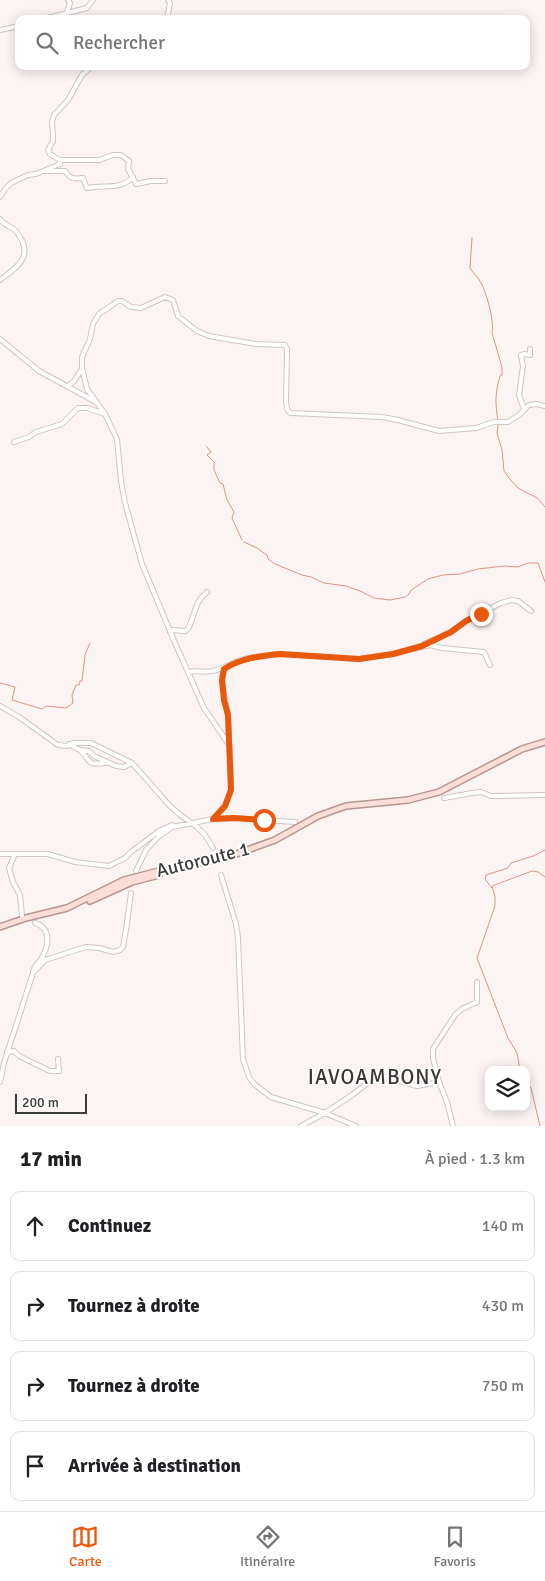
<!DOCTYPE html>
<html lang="fr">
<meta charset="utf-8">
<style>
body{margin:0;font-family:Signika,sans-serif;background:#f2f2f2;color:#202124}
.controls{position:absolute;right:15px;bottom:15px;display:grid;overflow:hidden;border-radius:10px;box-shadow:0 2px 12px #0003}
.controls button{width:45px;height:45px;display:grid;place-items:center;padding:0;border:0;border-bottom:1px solid #e0e0e0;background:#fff;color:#202124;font:25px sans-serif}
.scale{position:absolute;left:15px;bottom:12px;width:72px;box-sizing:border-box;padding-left:5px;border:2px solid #3d3a3a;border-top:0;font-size:14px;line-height:18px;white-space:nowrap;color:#3d3a3a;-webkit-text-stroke:4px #fff;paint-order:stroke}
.stop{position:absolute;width:15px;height:15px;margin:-11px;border:4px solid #ea580c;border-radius:50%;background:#fff}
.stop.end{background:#ea580c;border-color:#fff;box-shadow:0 1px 5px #0008}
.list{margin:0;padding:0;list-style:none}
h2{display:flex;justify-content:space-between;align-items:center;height:65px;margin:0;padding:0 20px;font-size:21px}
h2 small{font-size:16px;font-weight:400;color:#757577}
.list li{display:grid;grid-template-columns:32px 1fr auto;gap:15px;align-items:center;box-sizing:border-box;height:70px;margin:0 10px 10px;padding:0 10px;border:1px solid #e0e0e0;border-radius:10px}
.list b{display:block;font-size:19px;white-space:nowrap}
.list em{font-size:16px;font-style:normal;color:#757577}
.icon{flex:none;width:28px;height:28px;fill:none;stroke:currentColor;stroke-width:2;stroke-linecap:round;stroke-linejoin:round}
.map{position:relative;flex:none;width:545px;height:1126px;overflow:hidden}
.search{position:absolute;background:#fff;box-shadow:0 2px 12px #0003;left:15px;right:15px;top:15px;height:55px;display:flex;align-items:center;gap:12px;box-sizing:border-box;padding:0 18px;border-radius:10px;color:#757577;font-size:19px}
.sheet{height:385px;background:#fff}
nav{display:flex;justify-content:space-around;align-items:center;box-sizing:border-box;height:70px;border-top:1px solid #e0e0e0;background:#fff;font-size:14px;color:#757577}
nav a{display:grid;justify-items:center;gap:2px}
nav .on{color:#ea580c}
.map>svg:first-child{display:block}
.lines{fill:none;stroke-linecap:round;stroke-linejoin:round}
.stream{stroke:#db9585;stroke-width:1}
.minor-casing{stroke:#cec6c4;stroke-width:6}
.major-casing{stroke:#b7968f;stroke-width:8}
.minor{stroke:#fff;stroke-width:4}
.major{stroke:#fbded7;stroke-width:5}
.route{stroke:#ea580c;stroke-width:6}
.labels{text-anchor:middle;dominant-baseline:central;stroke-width:4;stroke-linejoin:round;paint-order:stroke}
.street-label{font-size:19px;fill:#3d3a3a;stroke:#fff}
.quarter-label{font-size:21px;letter-spacing:1px;fill:#3c3634;stroke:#fff}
</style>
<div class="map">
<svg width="545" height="1126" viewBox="0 0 545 1126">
<rect width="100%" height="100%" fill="#fcf4f2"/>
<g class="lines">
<path class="stream" d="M472 238 470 268C473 273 477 276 480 281 486 290 495 323 492 333L502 367V375L500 376C495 394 495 402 498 421
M498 425 497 433 502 450 504 471 509 478 518 488 537 498 545 507
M206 446 211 452 207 455 214 462V470L220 483 223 484 227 500 234 512 232 518 242 540
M244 542 257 548 267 555 268 559 275 564 302 575 311 577 324 583 346 586 360 591 374 598 390 600 405 597 409 594 411 590 428 579 443 575 460 574 478 569 504 566 518 567 528 563H538L545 582
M0 683 15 687 12 700 42 709 46 706 66 708 73 703 72 695 76 685H79L80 681H82L85 655 90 643
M492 888 485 879 486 875 508 868 511 863 533 856 545 850
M520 1070 517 1053 508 1038 477 958 495 906V897L492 886 532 871 538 872 545 877
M526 1082 531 1088 540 1126"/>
<defs>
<path id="minor" d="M67 12 70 3 68 0
M44 19 87 8 93 0
M167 19 170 3 168 0
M0 30 19 26
M60 160H99L113 155H121L129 161 128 169 136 184 151 181H165
M44 171H65C70 179 74 179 83 178L87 188C106 184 119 191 133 177
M0 197 5 189 11 183 28 175 36 174 60 164V160L50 154 48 150 53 141V134L52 122 54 115 68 100 82 75 92 66
M0 219C3 225 11 226 16 231 35 255 19 266 0 280
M0 339 39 371 96 402
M68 386 74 381 82 369
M524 409 519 395 523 366 521 355 524 354 530 355V349
M14 442 29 437 36 432 62 424 78 408H87L105 414
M170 632 173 630 185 631 188 629C195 616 194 602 207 592
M424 644 451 632 466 621 501 603 511 600 518 601 531 611
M224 669C219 686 227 700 228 717 229 725 228 733 229 741
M189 672C197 670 205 673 212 671 224 669 230 663 241 660 253 656 267 656 280 654L359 659 393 654 430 645 442 648 484 652 490 665
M0 706 19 717 58 745 67 746 73 743H91L132 763 169 805 179 814 197 827 205 835 213 848
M69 744 80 750 89 751 94 756 116 766 124 767 132 763
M80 750C93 763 85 765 106 763
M444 798 472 793 481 792 491 796 545 795
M213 819 234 818 295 822
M0 854H48L75 862 109 866 125 858 131 852 159 831 172 825
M15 854 9 868 13 882 20 895 22 916
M136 871 146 850 159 836 172 827 213 819 225 806 231 790 230 746 204 708 175 643 142 564 125 503 121 481 117 439 105 414 87 389 82 368V357L90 339 93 324 99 314 118 301H122L131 307 141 308 165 297 173 300 178 316 197 331 209 336 256 344 285 345 287 349 286 401 287 409 290 413 382 417 398 420 439 431 476 428 494 422H508L519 415 529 405 536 404 545 406
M221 875 236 924 238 938 243 1059 249 1077 254 1084 271 1097 325 1113 356 1126
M33 972C34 966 38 964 41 959 49 946 52 928 35 923
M7 1052 14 1051 19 1056 50 1071H59L58 1059
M0 1082 4 1063 33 973 45 960 86 947 99 948 113 952 120 950 123 947 126 930 131 893
M439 1082 433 1058V1049L455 1015 462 1009 477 1002V982
M301 1126 325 1113 352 1095 373 1079 382 1076 417 1086 439 1082 447 1102 453 1126"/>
<path id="major" d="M90 901 132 882 159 875
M0 927 26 918 67 908 124 880 159 871 228 857 275 840 318 816 346 806 408 800 439 792 522 749 545 742"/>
</defs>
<use href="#minor" class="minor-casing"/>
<use href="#major" class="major-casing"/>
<use href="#minor" class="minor"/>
<use href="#major" class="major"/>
</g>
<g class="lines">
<path class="route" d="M264 820 234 818 213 819 225 806 231 790 228 715 224 700 222 680 224 669C241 658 260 656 280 654L359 659 393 654 422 646 451 632 466 621 481 614"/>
</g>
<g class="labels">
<g class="street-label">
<text transform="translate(203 860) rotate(-14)">Autoroute 1</text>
</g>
<g class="quarter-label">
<text x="375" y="1077">IAVOAMBONY</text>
</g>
</g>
</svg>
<div class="controls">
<button><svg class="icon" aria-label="layers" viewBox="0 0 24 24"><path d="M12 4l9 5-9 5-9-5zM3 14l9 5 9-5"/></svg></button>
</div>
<div class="scale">200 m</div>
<div class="stop" style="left:264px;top:820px"></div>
<div class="stop end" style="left:481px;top:614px"></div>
<div class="search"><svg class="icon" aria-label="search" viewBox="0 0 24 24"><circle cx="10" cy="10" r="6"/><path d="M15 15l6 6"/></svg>Rechercher</div>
</div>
<section class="sheet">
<h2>17 min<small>À pied · 1.3 km</small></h2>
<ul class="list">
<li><svg class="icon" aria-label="ahead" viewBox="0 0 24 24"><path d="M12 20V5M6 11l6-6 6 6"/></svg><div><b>Continuez</b></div><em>140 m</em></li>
<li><svg class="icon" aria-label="right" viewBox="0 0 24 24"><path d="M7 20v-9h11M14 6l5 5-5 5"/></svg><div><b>Tournez à droite</b></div><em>430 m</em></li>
<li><svg class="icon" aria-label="right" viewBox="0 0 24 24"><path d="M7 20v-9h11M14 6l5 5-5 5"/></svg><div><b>Tournez à droite</b></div><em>750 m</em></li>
<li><svg class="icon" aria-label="arrive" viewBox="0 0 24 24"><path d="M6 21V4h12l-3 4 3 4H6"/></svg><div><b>Arrivée à destination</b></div></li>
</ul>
</section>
<nav>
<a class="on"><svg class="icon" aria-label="map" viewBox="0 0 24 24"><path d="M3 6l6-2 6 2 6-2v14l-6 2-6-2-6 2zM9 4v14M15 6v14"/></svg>Carte</a>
<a><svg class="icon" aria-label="directions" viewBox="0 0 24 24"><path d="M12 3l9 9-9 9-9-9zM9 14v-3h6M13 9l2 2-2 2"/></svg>Itinéraire</a>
<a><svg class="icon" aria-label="saved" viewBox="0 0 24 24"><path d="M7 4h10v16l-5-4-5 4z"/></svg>Favoris</a>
</nav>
